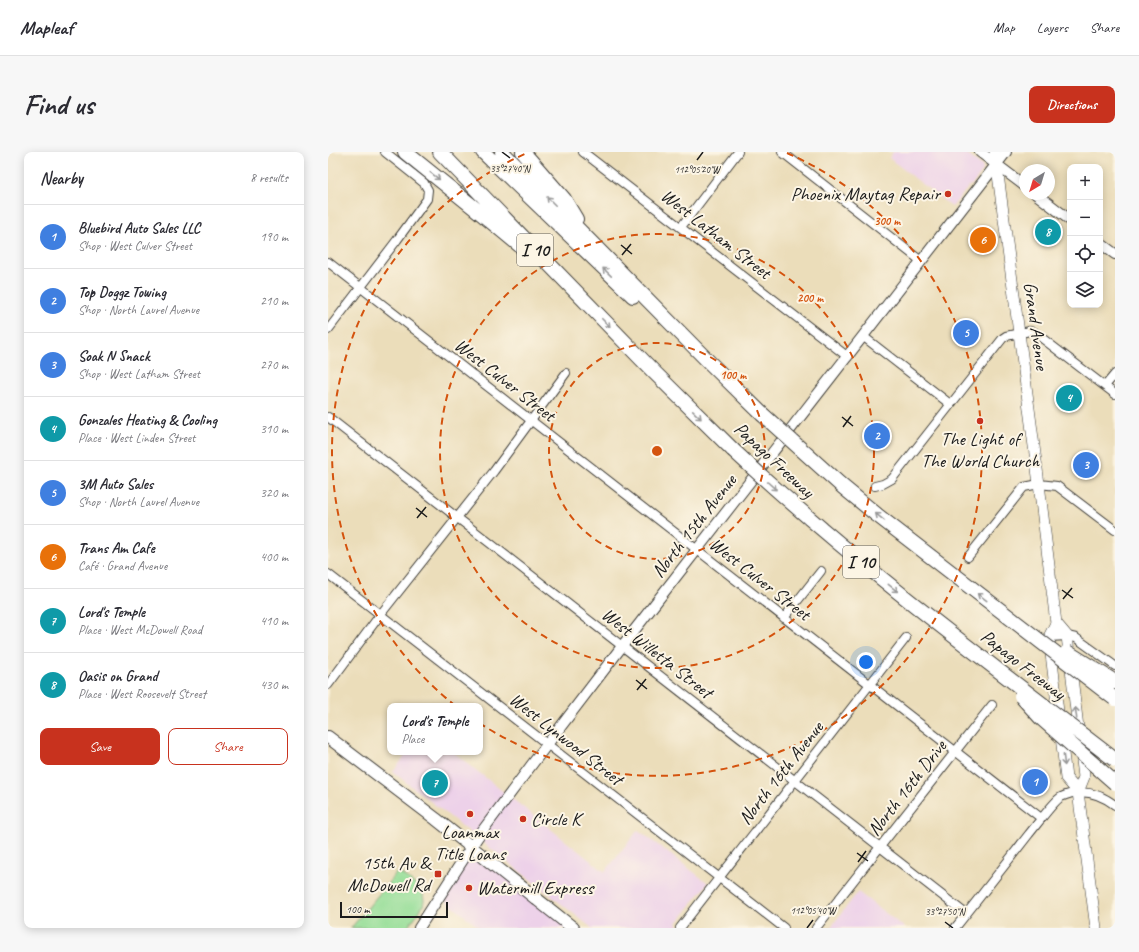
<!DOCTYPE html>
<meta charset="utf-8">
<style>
body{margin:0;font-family:Caveat,sans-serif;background:#f7f7f7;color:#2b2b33}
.controls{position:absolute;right:12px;top:12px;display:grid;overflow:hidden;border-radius:8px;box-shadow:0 2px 10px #0003}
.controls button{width:36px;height:36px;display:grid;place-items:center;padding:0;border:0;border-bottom:1px solid #e1e1e2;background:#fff;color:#2b2b33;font:20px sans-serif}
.compass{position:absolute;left:691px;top:12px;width:36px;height:36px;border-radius:50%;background:#fff;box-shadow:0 2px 10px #0003;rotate:218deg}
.scale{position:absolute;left:12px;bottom:10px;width:108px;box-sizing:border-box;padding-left:4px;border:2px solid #1c1c1c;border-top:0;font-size:11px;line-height:14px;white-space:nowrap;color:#1c1c1c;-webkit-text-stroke:3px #fcf5e5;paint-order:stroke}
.you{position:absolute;left:538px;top:510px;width:14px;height:14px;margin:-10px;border:3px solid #fff;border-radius:50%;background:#1a73e8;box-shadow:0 0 0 6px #1a73e833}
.badge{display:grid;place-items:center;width:26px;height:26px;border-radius:50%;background:#c8321e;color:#fff;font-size:13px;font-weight:700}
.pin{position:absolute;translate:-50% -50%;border:2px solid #fff;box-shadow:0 1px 4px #0006}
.popup{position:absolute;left:59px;top:551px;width:96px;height:52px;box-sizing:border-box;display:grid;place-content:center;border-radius:8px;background:#fff;filter:drop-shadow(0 1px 3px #0005);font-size:13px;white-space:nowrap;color:#7c7c81}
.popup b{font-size:15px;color:#2b2b33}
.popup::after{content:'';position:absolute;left:50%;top:100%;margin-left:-8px;border:8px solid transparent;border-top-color:#fff}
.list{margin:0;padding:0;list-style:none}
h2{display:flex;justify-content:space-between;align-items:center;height:52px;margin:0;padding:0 16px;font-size:17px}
h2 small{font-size:13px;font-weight:400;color:#7c7c81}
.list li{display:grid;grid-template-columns:26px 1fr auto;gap:12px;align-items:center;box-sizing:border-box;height:64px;padding:0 16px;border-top:1px solid #e1e1e2}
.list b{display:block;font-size:15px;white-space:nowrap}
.list p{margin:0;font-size:13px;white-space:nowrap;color:#7c7c81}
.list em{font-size:13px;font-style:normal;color:#7c7c81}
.actions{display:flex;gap:8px;padding:12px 16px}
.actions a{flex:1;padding:9px 0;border:1px solid #c8321e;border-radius:8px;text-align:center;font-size:14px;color:#c8321e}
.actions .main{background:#c8321e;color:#fff}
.icon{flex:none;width:22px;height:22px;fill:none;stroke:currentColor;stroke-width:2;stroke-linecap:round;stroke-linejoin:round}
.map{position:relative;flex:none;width:787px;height:776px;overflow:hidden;border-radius:8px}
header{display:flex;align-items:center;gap:24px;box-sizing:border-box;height:56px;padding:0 20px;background:#fff;border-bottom:1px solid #e1e1e2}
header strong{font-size:19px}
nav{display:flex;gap:22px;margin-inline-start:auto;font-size:14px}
.intro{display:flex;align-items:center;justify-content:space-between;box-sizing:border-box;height:96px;padding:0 24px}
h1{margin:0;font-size:28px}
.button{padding:10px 18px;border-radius:8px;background:#c8321e;color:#fff;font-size:14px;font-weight:700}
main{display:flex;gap:24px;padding:0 24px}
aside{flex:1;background:#fff;border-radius:8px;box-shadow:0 2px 10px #0003}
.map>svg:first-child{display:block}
.built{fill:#edd1e9}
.green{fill:#96de98;stroke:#597d5a}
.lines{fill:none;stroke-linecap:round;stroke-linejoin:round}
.minor-casing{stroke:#3b3934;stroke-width:10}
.tertiary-casing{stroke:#3b3934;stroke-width:12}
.secondary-casing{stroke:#3b3934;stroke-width:12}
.primary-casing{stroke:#3b3934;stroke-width:14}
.motorway-casing{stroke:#3b3934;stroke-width:16}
.minor{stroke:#fff;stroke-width:8}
.tertiary{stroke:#fff;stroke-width:10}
.secondary{stroke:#fff;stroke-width:11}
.primary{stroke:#fff;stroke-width:12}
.motorway{stroke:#fff;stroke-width:14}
.motorway-bridge-casing{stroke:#3b3934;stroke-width:16;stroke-linecap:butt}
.motorway-bridge{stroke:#fff;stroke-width:14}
.oneway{stroke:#999}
.ticks{fill:none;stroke:#1c1c1c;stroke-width:1.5}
.ring{fill:none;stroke:#d4530e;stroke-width:2;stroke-dasharray:7 5}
.poi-dot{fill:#c8321e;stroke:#fcf5e5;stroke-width:1.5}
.labels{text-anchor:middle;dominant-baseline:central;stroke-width:4;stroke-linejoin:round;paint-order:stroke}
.shield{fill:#fcf5e5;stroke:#5f5d58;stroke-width:1}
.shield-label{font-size:18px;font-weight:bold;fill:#1c1c1c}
.poi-label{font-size:19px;fill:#1c1c1c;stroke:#fcf5e5;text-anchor:end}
.street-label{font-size:19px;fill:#1c1c1c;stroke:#fcf5e5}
.ticks-label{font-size:10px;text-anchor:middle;fill:#1c1c1c;stroke:#fcf5e5;stroke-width:4;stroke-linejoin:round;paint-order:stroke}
.centre{fill:#d4530e;stroke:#fcf5e5;stroke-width:2}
.ring-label{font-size:12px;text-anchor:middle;font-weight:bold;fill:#d4530e;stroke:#fcf5e5;stroke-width:4;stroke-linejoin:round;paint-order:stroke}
</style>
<header>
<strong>Mapleaf</strong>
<nav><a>Map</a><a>Layers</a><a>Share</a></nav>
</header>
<div class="intro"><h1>Find us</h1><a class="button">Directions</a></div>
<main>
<aside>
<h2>Nearby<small>8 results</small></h2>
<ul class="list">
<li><span class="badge" style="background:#3f7fe0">1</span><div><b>Bluebird Auto Sales LLC</b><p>Shop · West Culver Street</p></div><em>190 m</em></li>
<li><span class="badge" style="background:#3f7fe0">2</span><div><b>Top Doggz Towing</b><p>Shop · North Laurel Avenue</p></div><em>210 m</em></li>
<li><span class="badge" style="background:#3f7fe0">3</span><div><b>Soak N Snack</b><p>Shop · West Latham Street</p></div><em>270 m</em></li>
<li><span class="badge" style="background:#0f9aa8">4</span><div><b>Gonzales Heating &amp; Cooling</b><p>Place · West Linden Street</p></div><em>310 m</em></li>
<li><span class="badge" style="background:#3f7fe0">5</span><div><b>3M Auto Sales</b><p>Shop · North Laurel Avenue</p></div><em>320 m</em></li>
<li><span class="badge" style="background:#e8710a">6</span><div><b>Trans Am Cafe</b><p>Café · Grand Avenue</p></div><em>400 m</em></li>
<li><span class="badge" style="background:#0f9aa8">7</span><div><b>Lord's Temple</b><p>Place · West McDowell Road</p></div><em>410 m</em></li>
<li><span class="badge" style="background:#0f9aa8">8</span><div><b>Oasis on Grand</b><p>Place · West Roosevelt Street</p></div><em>430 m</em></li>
</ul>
<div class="actions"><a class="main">Save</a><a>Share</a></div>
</aside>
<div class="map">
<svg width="787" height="776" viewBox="0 0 787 776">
<rect width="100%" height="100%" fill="#fcf5e5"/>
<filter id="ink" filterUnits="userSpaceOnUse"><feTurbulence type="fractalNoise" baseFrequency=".025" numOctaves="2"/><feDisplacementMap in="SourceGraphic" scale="8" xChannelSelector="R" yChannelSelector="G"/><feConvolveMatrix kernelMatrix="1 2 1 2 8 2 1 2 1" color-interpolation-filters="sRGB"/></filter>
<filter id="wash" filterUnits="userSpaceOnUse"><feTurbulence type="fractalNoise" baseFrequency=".012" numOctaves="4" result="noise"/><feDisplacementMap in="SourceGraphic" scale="16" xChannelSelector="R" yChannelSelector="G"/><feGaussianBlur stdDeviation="0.9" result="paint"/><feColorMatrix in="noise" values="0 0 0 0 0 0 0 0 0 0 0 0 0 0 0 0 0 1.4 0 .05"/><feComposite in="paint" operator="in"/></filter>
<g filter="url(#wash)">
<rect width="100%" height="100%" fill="#ebddba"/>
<path class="built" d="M565 0H636L654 14 655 19 644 33H642L624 55 561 6Z
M80 600H125L277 720 310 678 380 731 348 772 353 776H264L65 620Z
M143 695 245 776H152L113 745Z
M530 740 577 776H502Z"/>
<path class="green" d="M70 719 94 738 96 748 95 754 79 776H23Z"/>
</g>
<g filter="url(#ink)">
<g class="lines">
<defs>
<path id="minor" d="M255 0 520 205
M454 0 593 109
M353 75 410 0
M0 110 713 666
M0 178 69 88 99 47 100 38 96 31 57 0
M536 185 622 252
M777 234 787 222
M0 265 638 762
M547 334 555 332 564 327 675 186 678 184 702 179 706 180 787 242
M640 405 696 335 711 332 729 334 787 378
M0 422 456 776
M456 466 493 419
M721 485 739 484 748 486 787 514
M0 533 52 463 166 319 238 221
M352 776 578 486
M488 776 664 553
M627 776C652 745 676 714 701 682 707 675 726 649 733 645 752 636 771 641 787 653"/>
<path id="tertiary" d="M652 0 697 34
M708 42 742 68
M772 91 787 102
M91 776 149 686 205 611 298 489 678 0"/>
<path id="secondary" d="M667 0 711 332 728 471 721 485 738 626 750 640
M728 471 739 484 756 625 750 640 768 776"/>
<path id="primary" d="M0 585 108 667 245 776"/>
<path id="motorway" d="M77 0 154 62 195 96
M112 0 326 220 405 298
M155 0 305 144
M174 0 382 211 434 262
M195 0 236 47 248 67"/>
</defs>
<use href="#minor" class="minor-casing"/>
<use href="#tertiary" class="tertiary-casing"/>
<use href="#secondary" class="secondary-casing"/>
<use href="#primary" class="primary-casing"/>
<use href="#motorway" class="motorway-casing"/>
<use href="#minor" class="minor"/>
<use href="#tertiary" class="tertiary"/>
<use href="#secondary" class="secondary"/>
<use href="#primary" class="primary"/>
<use href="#motorway" class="motorway"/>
<defs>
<path id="motorway-bridge" d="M434 262 515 335 549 363 787 547
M405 298C525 410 657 508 787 608
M739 500 787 530
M693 544 713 566 787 631"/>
</defs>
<use href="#motorway-bridge" class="motorway-bridge-casing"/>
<use href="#motorway-bridge" class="motorway-bridge"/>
</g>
<defs><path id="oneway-shaft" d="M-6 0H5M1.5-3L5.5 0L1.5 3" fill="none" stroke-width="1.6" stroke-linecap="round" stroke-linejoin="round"/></defs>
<g class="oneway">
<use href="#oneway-shaft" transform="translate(107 24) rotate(38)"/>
<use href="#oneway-shaft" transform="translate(223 49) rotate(-135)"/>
<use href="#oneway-shaft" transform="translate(279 120) rotate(-136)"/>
<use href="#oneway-shaft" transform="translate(278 171) rotate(46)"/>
<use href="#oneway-shaft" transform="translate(369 263) rotate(44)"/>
<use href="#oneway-shaft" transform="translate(444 334) rotate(42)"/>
<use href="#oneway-shaft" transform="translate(552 365) rotate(-141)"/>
<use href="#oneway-shaft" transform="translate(565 436) rotate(38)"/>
<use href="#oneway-shaft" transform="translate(654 445) rotate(-143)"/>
<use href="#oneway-shaft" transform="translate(748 561) rotate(-97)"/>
<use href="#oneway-shaft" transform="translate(736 608) rotate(83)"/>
</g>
</g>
<path class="ticks" d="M174 0 182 6M369 8 375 0M293 93 304 102M294 103 303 92M514 265 525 274M515 275 523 264M88 356 99 365M89 366 98 355M734 438 745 446M735 447 744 436M308 528 319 537M309 538 318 527M529 701 540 709M530 710 538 699M617 770 625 776M479 776 485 768"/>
<g class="ring">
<circle cx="329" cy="299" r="108"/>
<circle cx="329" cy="299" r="217"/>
<path d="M459 1A325 325 0 1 1 199 1"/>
</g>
<g class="poi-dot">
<circle cx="620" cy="42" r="4"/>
<circle cx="652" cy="269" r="4"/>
<circle cx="142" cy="662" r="4"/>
<circle cx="195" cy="667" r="4"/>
<rect x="106" y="718" width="8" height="8" rx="2"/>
<circle cx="141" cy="736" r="4"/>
</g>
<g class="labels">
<g class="shield">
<rect x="189" y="82" width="36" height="32" rx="3"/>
<rect x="515" y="394" width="36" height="32" rx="3"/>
</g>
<g class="shield-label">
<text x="207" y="98">I 10</text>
<text x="533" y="410">I 10</text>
</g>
<g class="poi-label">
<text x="612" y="42">Phoenix Maytag Repair</text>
<text x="652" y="287" text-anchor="middle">The Light of<tspan x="652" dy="22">The World Church</tspan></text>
<text x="203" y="667" text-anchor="start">Circle K</text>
<text x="142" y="680" text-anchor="middle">Loanmax<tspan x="142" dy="22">Title Loans</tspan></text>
<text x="102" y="711">15th Av &amp;<tspan x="102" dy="22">McDowell Rd</tspan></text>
<text x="149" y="736" text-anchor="start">Watermill Express</text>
</g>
<g class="street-label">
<text transform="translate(388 82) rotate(38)">West Latham Street</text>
<text transform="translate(708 174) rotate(82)">Grand Avenue</text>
<text transform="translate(177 228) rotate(38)">West Culver Street</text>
<text transform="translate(446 308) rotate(43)">Papago Freeway</text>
<text transform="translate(366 374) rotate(-52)">North 15th Avenue</text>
<text transform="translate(432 427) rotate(38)">West Culver Street</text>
<text transform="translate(329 501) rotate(38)">West Willetta Street</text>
<text transform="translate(695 513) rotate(38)">Papago Freeway</text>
<text transform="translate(238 587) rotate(38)">West Lynwood Street</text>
<text transform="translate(453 621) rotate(-52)">North 16th Avenue</text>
<text transform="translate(579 636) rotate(-52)">North 16th Drive</text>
</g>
</g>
<g class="ticks-label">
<text x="182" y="20">33°27'40"N</text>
<text x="369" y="21">112°05'20"W</text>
<text x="485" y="762">112°05'40"W</text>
<text x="617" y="763">33°27'50"N</text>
</g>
<circle cx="329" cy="299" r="6" class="centre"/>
<g class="ring-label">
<text x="559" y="73">300 m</text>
<text x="482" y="150">200 m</text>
<text x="405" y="227">100 m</text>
</g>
</svg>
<div class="controls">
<button>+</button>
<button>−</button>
<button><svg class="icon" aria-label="locate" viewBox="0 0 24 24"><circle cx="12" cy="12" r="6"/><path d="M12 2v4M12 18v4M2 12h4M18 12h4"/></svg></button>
<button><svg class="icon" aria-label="layers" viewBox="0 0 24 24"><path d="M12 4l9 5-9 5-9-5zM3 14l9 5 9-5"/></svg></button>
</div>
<svg class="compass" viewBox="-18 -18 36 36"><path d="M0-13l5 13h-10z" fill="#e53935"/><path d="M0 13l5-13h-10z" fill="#7c7c81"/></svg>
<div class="scale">100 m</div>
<div class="you"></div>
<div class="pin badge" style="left:707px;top:630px;background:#3f7fe0">1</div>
<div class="pin badge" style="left:549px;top:284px;background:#3f7fe0">2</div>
<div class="pin badge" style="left:758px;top:313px;background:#3f7fe0">3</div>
<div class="pin badge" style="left:741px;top:246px;background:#0f9aa8">4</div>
<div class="pin badge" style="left:638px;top:181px;background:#3f7fe0">5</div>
<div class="pin badge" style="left:655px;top:88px;background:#e8710a">6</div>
<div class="pin badge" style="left:107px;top:631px;background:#0f9aa8">7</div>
<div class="popup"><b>Lord's Temple</b>Place</div>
<div class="pin badge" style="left:720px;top:80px;background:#0f9aa8">8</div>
</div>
</main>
